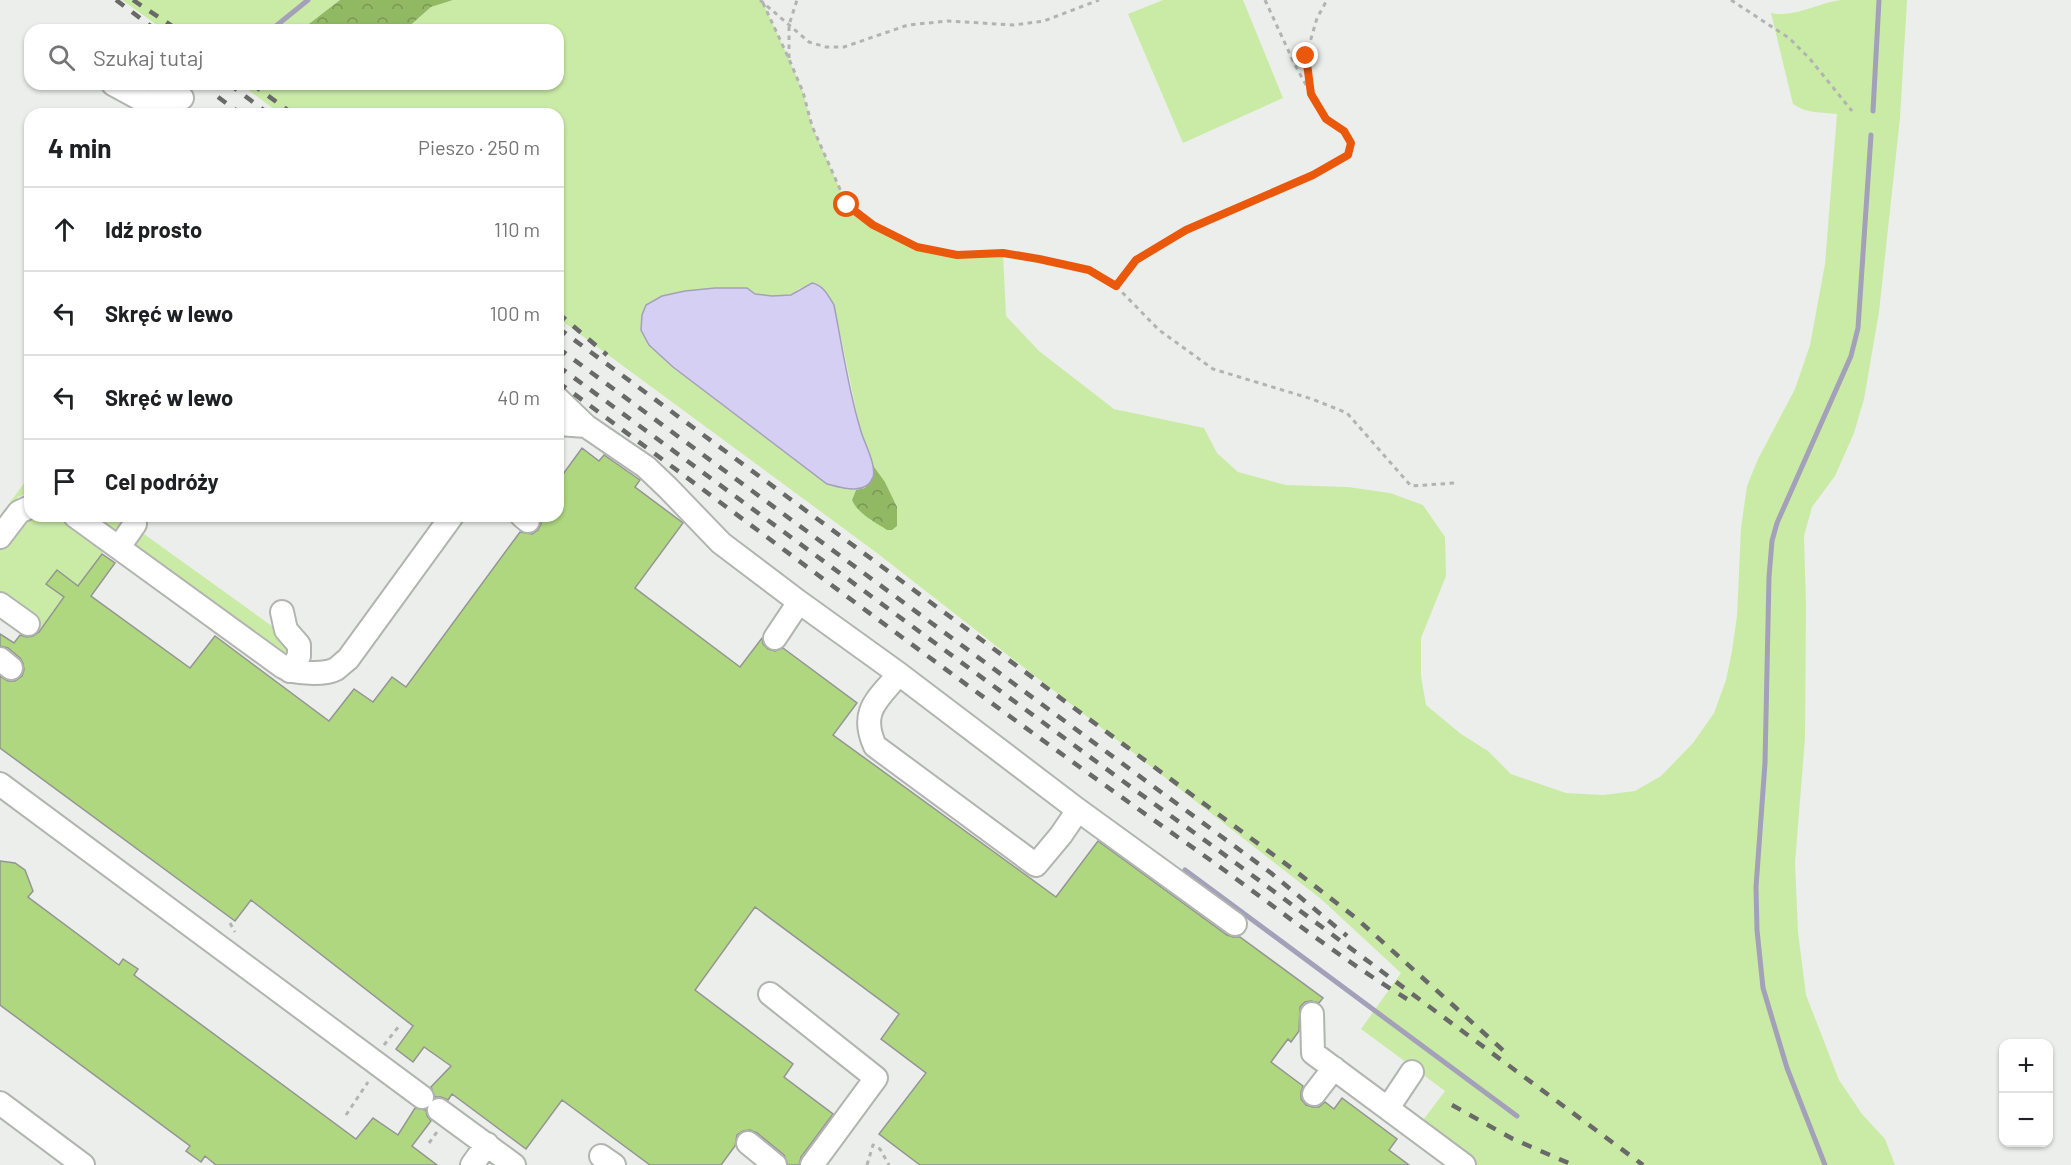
<!DOCTYPE html>
<html lang="pl">
<meta charset="utf-8">
<style>
body{margin:0;font-family:Barlow,sans-serif;background:#f2f2f2;color:#202124}
.controls{position:absolute;right:18px;bottom:18px;display:grid;overflow:hidden;border-radius:12px;box-shadow:0 2px 4px #0004}
.controls button{width:54px;height:54px;display:grid;place-items:center;padding:0;border:0;border-bottom:2px solid #e0e0e0;background:#fff;color:#202124;font:30px sans-serif}
.stop{position:absolute;width:18px;height:18px;margin:-14px;border:4px solid #ea580c;border-radius:50%;background:#fff}
.stop.end{background:#ea580c;border-color:#fff;box-shadow:0 2px 6px #0008}
.list{margin:0;padding:0;list-style:none}
h2{display:flex;justify-content:space-between;align-items:center;height:78px;margin:0;padding:0 24px;font-size:26px}
h2 small{font-size:20px;font-weight:400;color:#757577}
.list li{display:grid;grid-template-columns:39px 1fr auto;gap:18px;align-items:center;box-sizing:border-box;height:84px;padding:0 24px;border-top:2px solid #e0e0e0}
.list b{display:block;font-size:22px;white-space:nowrap}
.list em{font-size:20px;font-style:normal;color:#757577}
.icon{flex:none;width:33px;height:33px;fill:none;stroke:currentColor;stroke-width:2;stroke-linecap:round;stroke-linejoin:round}
.map{position:relative;flex:none;width:2071px;height:1165px;overflow:hidden}
.search{position:absolute;background:#fff;box-shadow:0 2px 4px #0004;left:24px;top:24px;width:540px;height:66px;display:flex;align-items:center;gap:15px;box-sizing:border-box;padding:0 21px;border-radius:18px;color:#757577;font-size:22px}
.panel{position:absolute;background:#fff;box-shadow:0 2px 4px #0004;left:24px;top:108px;width:540px;height:414px;border-radius:18px}
.map>svg:first-child{display:block}
.green{fill:#caeba6;fill-rule:evenodd}
.forest{fill:url(#forest-crowns)}
.water{fill:#d5cff3;stroke:#a4a0b9;stroke-width:1.5}
.lines{fill:none;stroke-linecap:round;stroke-linejoin:round}
.stream{stroke:#a4a0b9;stroke-width:5}
.building{fill:#aed77f;stroke:#949592;stroke-width:1.5}
.minor-casing{stroke:#b2b4b1;stroke-width:26}
.path{stroke:#b3b4b2;stroke-width:3;stroke-dasharray:4.5 4.5;stroke-linecap:butt}
.minor{stroke:#fff;stroke-width:22}
.rail{stroke:#696a68;stroke-width:4.5;stroke-dasharray:10 10;stroke-linecap:butt}
.route{stroke:#ea580c;stroke-width:8}
</style>
<div class="map">
<svg width="2071" height="1165" viewBox="0 0 2071 1165">
<defs>
<pattern id="forest-crowns" width="20" height="18" patternUnits="userSpaceOnUse" patternTransform="scale(1.5)"><rect width="20" height="18" fill="#91b963"/><path d="M2 6a3 3 0 1 1 6 0M12 15a3 3 0 1 1 6 0" fill="none" stroke="#779752"/></pattern>
</defs>
<rect width="100%" height="100%" fill="#eceeeb"/>
<path class="green" d="M122 0H340L301 30H164Z
M453 0H760L763 3 789 59 803 92 812 126 847 205 873 225 917 247 958 255 1003 253 1006 316 1039 351 1114 409 1204 428 1217 453 1238 472 1286 485 1348 487 1390 493 1423 505 1445 537 1446 576 1421 638V676L1426 705 1461 734 1488 751 1511 774 1566 793 1603 795 1635 791 1661 776 1693 743 1714 713 1726 680 1732 651 1737 616 1741 528 1747 486 1758 459 1795 389 1810 345 1825 264 1837 114C1821 112 1807 114 1793 104L1771 13C1794 18 1818 3 1841 0 1862 0 1886 0 1907 0L1900 118 1879 312 1864 399 1854 433 1835 476 1812 507 1804 536 1806 605 1805 738 1795 863 1798 932 1806 995 1839 1080 1862 1114 1885 1139 1895 1165H1453L1411 1136 1445 1091 1361 1029 1401 973 1321 899 877 553 558 318V114H281L240 84H558V30H405L431 7ZM818 284 825 291 834 304 860 428 872 464 885 482 897 507 852 500 856 490 827 484 673 367 649 345 685 291 747 288 755 294 772 296 791 295 800 288Z
M1163 0H1243L1283 98 1183 143 1128 14Z
M30 475V492L18 497 0 522V516Z
M36 516C66 516 80 526 103 543L102 554 78 586 57 570 47 585 64 597 41 628 0 596V543L13 526Z
M84 516H119L283 634 287 652 281 654Z"/>
<path class="forest" d="M340 0H453L431 7 405 30H301Z
M872 464 885 482 897 507V526L892 530H887C875 522 858 514 852 500L856 490 865 488 874 471Z"/>
<path class="water" d="M812 283C823 285 828 295 834 305 842 345 848 388 860 428 863 441 877 465 873 477 866 496 842 488 827 484L673 367 649 345 641 330 642 315 646 305 662 296 685 291 715 288H747L755 294 772 296 791 295Z"/>
<g class="lines">
<path class="stream" d="M271 30 308 0
M1873 111 1879 0
M1185 870 1517 1116
M1825 1165 1787 1068 1763 988 1757 930 1756 887 1765 763 1769 577 1772 541 1777 523 1851 356 1858 328 1871 135"/>
</g>
<path class="building" d="M582 448 599 461 604 455 637 478 640 480 635 487 683 523 635 588 740 667 762 638 763 644 768 649 775 651 783 648 857 703 833 735 1056 897 1098 841 1227 935 1233 937H1240L1323 998 1319 1003 1311 1001 1305 1002 1300 1007 1299 1031 1291 1042 1288 1039 1271 1062 1303 1086 1301 1092V1099L1306 1105 1313 1107H1319L1325 1102 1334 1109 1342 1098 1397 1139 1389 1150 1409 1165H920L879 1134 926 1073 881 1039 899 1014 755 907 695 990 793 1064 784 1077 833 1114 801 1157 799 1165H788L784 1155 757 1133 750 1130 743 1131 737 1135 735 1146 721 1165H650L562 1100 526 1149 452 1094 448 1100 441 1097H435L431 1087 451 1066 424 1047 413 1062 396 1049 413 1026 251 900 235 921 0 748V676L8 681H15L22 676 24 670 23 663 20 658 8 648 0 646V634L14 643 20 635 27 637 33 636 39 632 64 597 46 584 57 570 78 586 102 554 115 563 91 596 190 668 215 636 329 721 354 689 373 702 392 677 406 687 520 532 532 534 538 530 541 524 540 516H558V481Z
M0 861 15 863 25 870 33 891 28 897 119 965 123 959 138 969 134 975 356 1139 373 1118 398 1135 415 1108 426 1110 427 1116 431 1121 412 1146 437 1165H216L205 1156 201 1162 186 1151 190 1146 0 1005Z"/>
<g class="lines">
<defs>
<path id="minor" d="M113 84 168 114
M157 84 182 98
M558 399 586 426
M558 424 586 426 646 467 668 488 721 543 799 602 899 674 1078 810 1061 835 1036 865 875 746C859 711 878 699 899 674
M75 516 283 667C294 674 325 675 336 669 340 666 344 662 348 659L452 516
M522 516 528 521
M0 537 19 512 30 507
M119 547 135 524
M0 604 28 624
M282 612 286 630 299 645V656L290 671
M775 638 799 602
M0 659 11 668
M0 784 422 1097
M1078 810 1235 924
M770 994 876 1078 812 1165
M1312 1014 1313 1053 1464 1165
M1314 1094 1334 1068
M0 1103 83 1165
M1388 1108 1412 1072
M439 1110 514 1165
M748 1143 775 1165
M601 1156 614 1165
M472 1165 487 1144"/>
</defs>
<use href="#minor" class="minor-casing"/>
<path class="path" d="M760 0 809 42 826 47H844L908 25 948 21 1014 25 1044 21 1099 0
M1265 0 1295 65 1310 92
M1731 0 1789 38 1810 59 1852 111
M763 3 789 59 803 92 812 126 847 205 873 225 917 247 958 255 1003 253 1039 259 1089 270 1116 286 1136 260 1186 230 1313 175 1348 155 1351 143 1344 131 1326 119 1311 94 1306 56 1317 18 1327 0
M789 58V25L797 0
M1116 286 1159 330 1213 369 1312 399 1347 413 1411 486 1455 483
M230 923 235 932
M384 1045 399 1026
M346 1115 368 1082
M429 1143 437 1132
M867 1165 873 1145 880 1149 889 1165"/>
<use href="#minor" class="minor"/>
<path class="rail" d="M116 0 156 30
M133 0 178 30
M229 84 269 114
M252 84 293 114
M218 97 241 114
M558 313 607 355
M558 328 1294 870 1356 918 1505 1052
M558 348 1271 873 1347 936
M558 366 1135 790 1214 847 1643 1165
M558 382C765 535 970 690 1179 838 1256 891 1328 951 1407 999
M1452 1105 1513 1139 1573 1165"/>
</g>
<g class="lines">
<path class="route" d="M847 205 873 225 917 247 957 255 1003 253 1039 259 1089 270 1116 286 1136 260 1186 230 1313 175 1348 155 1351 143 1344 131 1326 119 1311 94 1306 56"/>
</g>
</svg>
<div class="controls">
<button>+</button>
<button>−</button>
</div>
<div class="stop" style="left:847px;top:205px"></div>
<div class="stop end" style="left:1306px;top:56px"></div>
<div class="search"><svg class="icon" aria-label="search" viewBox="0 0 24 24"><circle cx="10" cy="10" r="6"/><path d="M15 15l6 6"/></svg>Szukaj tutaj</div>
<section class="panel">
<h2>4 min<small>Pieszo · 250 m</small></h2>
<ul class="list">
<li><svg class="icon" aria-label="ahead" viewBox="0 0 24 24"><path d="M12 20V5M6 11l6-6 6 6"/></svg><div><b>Idź prosto</b></div><em>110 m</em></li>
<li><svg class="icon" aria-label="left" viewBox="0 0 24 24"><path d="M17 20v-9H6M10 6l-5 5 5 5"/></svg><div><b>Skręć w lewo</b></div><em>100 m</em></li>
<li><svg class="icon" aria-label="left" viewBox="0 0 24 24"><path d="M17 20v-9H6M10 6l-5 5 5 5"/></svg><div><b>Skręć w lewo</b></div><em>40 m</em></li>
<li><svg class="icon" aria-label="arrive" viewBox="0 0 24 24"><path d="M6 21V4h12l-3 4 3 4H6"/></svg><div><b>Cel podróży</b></div></li>
</ul>
</section>
</div>
